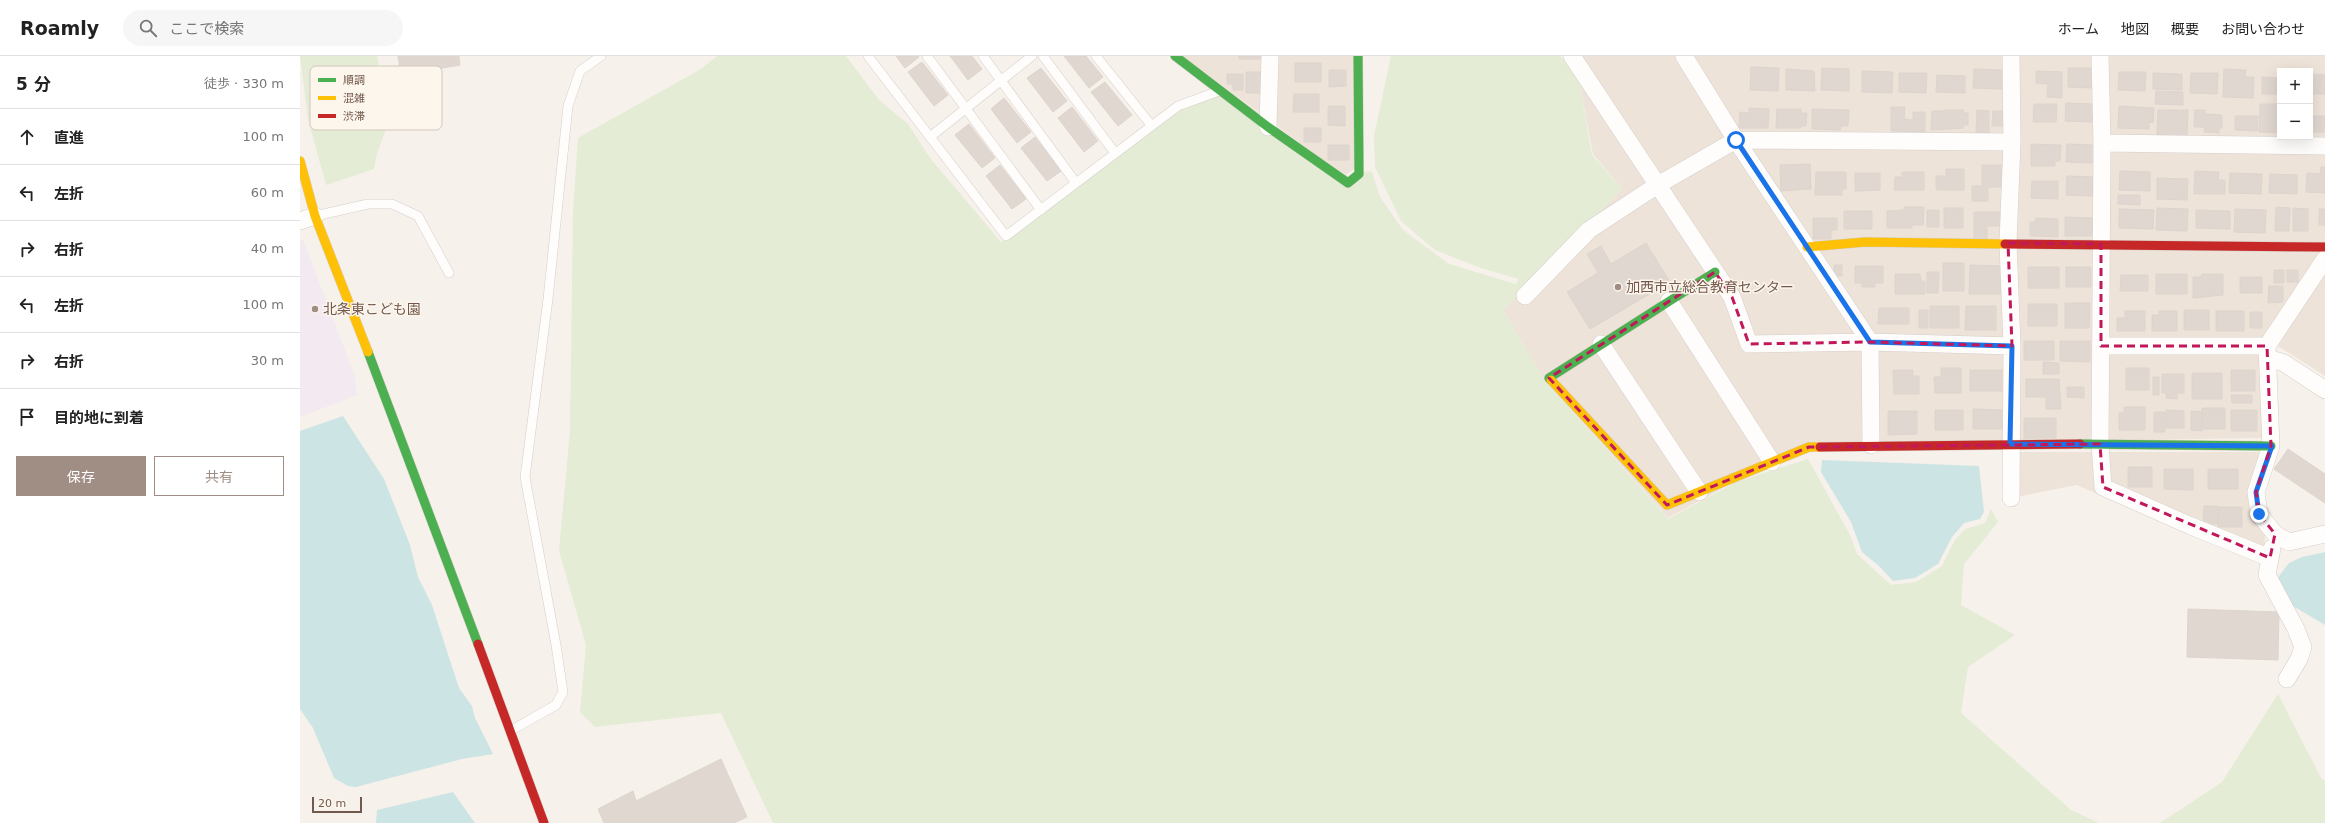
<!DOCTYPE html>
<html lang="ja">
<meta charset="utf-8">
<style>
body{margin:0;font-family:"DejaVu Sans","Noto Sans JP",sans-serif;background:#f6f6f6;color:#222}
.controls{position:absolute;right:12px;top:12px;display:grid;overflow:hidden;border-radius:0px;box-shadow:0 4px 16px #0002}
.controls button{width:36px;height:36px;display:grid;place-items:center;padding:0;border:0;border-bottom:1px solid #e0e0e0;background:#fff;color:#222;font:20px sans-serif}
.scale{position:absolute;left:12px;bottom:10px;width:50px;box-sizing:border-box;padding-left:4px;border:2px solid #72584d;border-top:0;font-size:11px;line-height:14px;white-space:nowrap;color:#72584d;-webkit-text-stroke:3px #fdf6ec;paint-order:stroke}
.stop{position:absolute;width:12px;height:12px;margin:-9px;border:3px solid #1a73e8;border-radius:50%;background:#fff}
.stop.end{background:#1a73e8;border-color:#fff;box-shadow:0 1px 4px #0008}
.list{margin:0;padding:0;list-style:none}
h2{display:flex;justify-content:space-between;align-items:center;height:52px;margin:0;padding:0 16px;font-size:17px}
h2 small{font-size:13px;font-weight:400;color:#767676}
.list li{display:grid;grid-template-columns:26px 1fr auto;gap:12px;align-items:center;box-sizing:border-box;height:56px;padding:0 16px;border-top:1px solid #e0e0e0}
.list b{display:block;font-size:15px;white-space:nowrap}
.list em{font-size:13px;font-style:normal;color:#767676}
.actions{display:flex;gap:8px;padding:12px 16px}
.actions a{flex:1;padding:9px 0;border:1px solid #a08e84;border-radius:0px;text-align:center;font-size:14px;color:#a08e84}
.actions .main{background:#a08e84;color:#fff}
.icon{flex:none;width:22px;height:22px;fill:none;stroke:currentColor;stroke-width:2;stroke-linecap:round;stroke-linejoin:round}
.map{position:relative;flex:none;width:2025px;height:767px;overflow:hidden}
header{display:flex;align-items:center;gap:24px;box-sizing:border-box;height:56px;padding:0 20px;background:#fff;border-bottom:1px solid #e0e0e0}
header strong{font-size:19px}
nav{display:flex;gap:22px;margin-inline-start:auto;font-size:14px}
.search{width:280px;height:36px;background:#f6f6f6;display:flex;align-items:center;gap:10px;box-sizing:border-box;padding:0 14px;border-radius:22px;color:#767676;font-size:15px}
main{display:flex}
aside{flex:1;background:#fff}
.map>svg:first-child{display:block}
.residential{fill:#eee3d8;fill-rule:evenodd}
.education{fill:#f2e9f1}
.green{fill:#e4ecd6}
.water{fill:#cde4e4}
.building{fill:#dfd7d0;stroke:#ded4cd}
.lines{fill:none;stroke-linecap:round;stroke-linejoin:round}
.lane-casing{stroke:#d5cec9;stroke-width:10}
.street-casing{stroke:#d5cec9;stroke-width:18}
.fast-casing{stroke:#d5cec7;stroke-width:10}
.slow-casing{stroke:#d5cec7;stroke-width:10}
.jam-casing{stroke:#d5cec7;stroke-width:10}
.lane{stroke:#fefdfc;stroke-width:9}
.street{stroke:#fefdfc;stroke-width:17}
.fast{stroke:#4caf50;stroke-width:9}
.slow{stroke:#ffc107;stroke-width:9}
.jam{stroke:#c62828;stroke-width:9}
.route{stroke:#1a73e8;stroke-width:5}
.marked{fill:none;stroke:#c2185b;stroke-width:3;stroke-dasharray:8 5;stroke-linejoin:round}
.poi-dot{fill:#a08e84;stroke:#fdf6ec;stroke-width:1.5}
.labels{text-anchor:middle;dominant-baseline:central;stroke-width:3;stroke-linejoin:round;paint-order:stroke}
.poi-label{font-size:14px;fill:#72584d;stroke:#fdf6ec;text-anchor:start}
.key{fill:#fdf6ec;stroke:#d3c7bc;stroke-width:1}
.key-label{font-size:11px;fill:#72584d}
</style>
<header>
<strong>Roamly</strong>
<div class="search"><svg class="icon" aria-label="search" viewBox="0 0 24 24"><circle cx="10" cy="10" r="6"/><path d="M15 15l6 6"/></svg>ここで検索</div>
<nav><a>ホーム</a><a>地図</a><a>概要</a><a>お問い合わせ</a></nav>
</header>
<main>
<aside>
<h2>5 分<small>徒歩 · 330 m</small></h2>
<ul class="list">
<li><svg class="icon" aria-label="ahead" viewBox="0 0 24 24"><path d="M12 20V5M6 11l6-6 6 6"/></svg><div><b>直進</b></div><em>100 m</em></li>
<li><svg class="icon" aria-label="left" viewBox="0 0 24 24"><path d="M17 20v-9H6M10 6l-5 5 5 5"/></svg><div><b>左折</b></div><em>60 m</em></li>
<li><svg class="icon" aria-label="right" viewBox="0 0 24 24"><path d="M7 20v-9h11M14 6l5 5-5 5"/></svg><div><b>右折</b></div><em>40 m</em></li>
<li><svg class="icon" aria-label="left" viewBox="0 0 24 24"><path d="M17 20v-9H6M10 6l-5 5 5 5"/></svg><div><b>左折</b></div><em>100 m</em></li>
<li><svg class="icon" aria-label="right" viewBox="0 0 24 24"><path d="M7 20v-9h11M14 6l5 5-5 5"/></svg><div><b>右折</b></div><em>30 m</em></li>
<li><svg class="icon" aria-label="arrive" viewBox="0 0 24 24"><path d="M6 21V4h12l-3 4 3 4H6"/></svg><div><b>目的地に到着</b></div></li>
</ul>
<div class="actions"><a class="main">保存</a><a>共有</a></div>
</aside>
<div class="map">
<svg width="2025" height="767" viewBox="0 0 2025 767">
<rect width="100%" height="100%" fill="#f6f1ea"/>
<path class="residential" d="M883 0H1053L1055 112 1044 120Z
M1281 0H2025V190L1966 282 1963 382 1508 389 1436 425 1368 462 1242 321 1203 254 1322 133 1293 98 1278 20ZM1980 15H2010V81H1980Z
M2025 209V320L1978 290Z
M1716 396H1960L1965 478 1964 505 1858 464 1777 429 1716 441Z"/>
<path class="education" d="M3 184 55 321 57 339 0 361V186Z"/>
<path class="green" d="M0 0H77L89 64 76 101 74 113 26 129 8 63Z
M417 0H546L579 44 608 68 630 102 701 186 881 54 920 37 1051 122 1067 115 1072 116 1080 141 1103 174 1149 208 1216 228 1219 223 1181 212 1135 194 1101 165 1075 111 1074 80 1091 0H1260L1278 20 1292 99 1322 133 1203 254 1242 321 1368 463 1436 426 1508 403 1550 479 1557 498 1591 529 1616 526 1642 510 1655 484 1665 473 1685 467 1691 453 1698 466 1664 508 1661 549 1715 579 1668 611 1661 657 1771 754 1799 767H473L421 657 295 671 280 656 286 589 259 495 270 375 273 156 278 82 401 13Z
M1978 638 2021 722 2025 725V767H1860L1922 726Z"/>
<path class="water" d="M43 360 84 423 110 489 118 521 132 549 159 632 172 650 175 662 193 698 162 703 56 731 48 730 34 722 13 672 0 653V375Z
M1522 404 1679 410 1684 456 1680 463 1664 467 1652 481 1638 508 1615 522 1593 525 1579 510 1562 496 1551 466 1521 416Z
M2025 496V569L1993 550 1978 526 1979 520 1989 507 2002 501Z
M153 736 175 767H76L77 754Z"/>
<path class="building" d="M98 0H159L160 9 101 19Z
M596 0H618L619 1 605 12Z
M650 0H672L682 13 668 24Z
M764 0H786L803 21 789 32Z
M939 0H964V3H939Z
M622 6 648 39 634 50 608 16Z
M995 7H1021V26H995Z
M1451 11 1479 12 1478 35 1450 34Z
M741 12 767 45 753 56 727 22Z
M1522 12 1549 13V35L1521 34Z
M1768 12H1793L1792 32 1768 31Z
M1486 13 1514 15 1515 35 1486 34Z
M1674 13 1703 14 1702 33 1673 32Z
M1924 13 1946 14 1945 21H1954L1953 42 1923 41Z
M1029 14H1046V30L1029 31Z
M1562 15 1593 16 1592 37 1562 36Z
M1736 15 1762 16V42L1747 41 1748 28 1736 27Z
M946 16H966V37H946Z
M1819 16H1846L1845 35 1818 34Z
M1599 17H1627L1626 37 1599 36Z
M1853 17 1882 18V34L1853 33Z
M1891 17H1918L1917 38 1890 37Z
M927 18H943V34H933V28H927Z
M2010 18 2025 19V38H2010Z
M1637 19 1665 20V37L1636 36Z
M1962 21 1980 22V38H1962Z
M805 26 832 59 818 70 791 36Z
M1856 35 1883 36V49L1855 48Z
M994 38H1019V56H993Z
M704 42 731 76 717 87 691 53Z
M1766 47 1793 48 1792 66 1765 65Z
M1734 48H1757L1756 66H1733Z
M1960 48H1980V77L1959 76Z
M1028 50H1045V70L1028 69Z
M1819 50 1854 52 1853 67 1849 66V73L1818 72Z
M772 51 798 85 784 96 758 62Z
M1591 51H1605L1604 63 1613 64V56H1625V76L1591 75Z
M1449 52 1469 53 1468 72H1439L1440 56 1449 57Z
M1477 53H1501V57H1507L1506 70H1501V72H1476Z
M1512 53 1549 54 1548 70H1541L1540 74 1512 73Z
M1645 54H1664L1663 57H1668V69H1663V72L1631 74 1632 55H1644Z
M1677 54 1689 55V77H1676Z
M1858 54H1888L1887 80 1857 79Z
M1895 54H1905V58L1922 59V72H1919V77L1904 76 1905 71H1894Z
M1693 55H1705V70H1692Z
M2010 56 2011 60H2025L2024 76H2010Z
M1935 60H1958L1957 75 1935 74Z
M669 68 695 102 682 112 655 79Z
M1004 72H1021V86H1004Z
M735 81 761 115 747 125 721 92Z
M1731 88 1761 89 1760 105H1755V110H1731Z
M1767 88 1792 89V107L1766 106Z
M1028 89H1049V104H1028Z
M1510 108 1511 133 1481 135 1480 109Z
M700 109 726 143 712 153 686 120Z
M1682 109H1703V131H1688V145H1672V130H1682Z
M2021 111H2025V137L2006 136 2007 117 2020 118Z
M1646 113H1664V134H1636V120H1646Z
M1820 115 1850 116V135L1819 134Z
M1895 115 1919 116 1918 124H1925V138H1894Z
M1516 116H1546V133H1542V139H1515Z
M1602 116H1624V134H1594L1595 121H1602Z
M1555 117H1580V134L1555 135Z
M1930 117 1962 118 1961 138 1929 137Z
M1970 118 1997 119V138L1969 137Z
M1767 120 1793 121 1792 140 1766 139Z
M1857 122 1888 123 1887 144 1857 143Z
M1732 125H1758V143L1731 142Z
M1818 139H1840V149L1818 148Z
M1604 151H1624L1623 169H1612V172H1587V155L1604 154Z
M1976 151 1990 152 1989 175H1975Z
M1644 152H1663V172H1644Z
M1857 152 1888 153 1887 175 1856 174Z
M1993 152 2008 153V175H1993Z
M1819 153 1854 154 1853 173 1819 172Z
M1935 153 1966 154 1965 177 1934 176Z
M2019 153H2025V169H2019Z
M1627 154H1639V171H1627Z
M1896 154 1930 155V173L1896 172Z
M1544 155H1572V173H1544Z
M1674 156H1701V170H1687V184H1674Z
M1765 161 1793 162 1792 180H1765Z
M1513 162H1537V174H1531V183H1513Z
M1736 162 1758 163V181L1730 180V166H1735Z
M1346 187 1370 226 1290 273 1267 236 1298 217 1287 198 1301 190 1311 208Z
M1643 207H1664V235H1643Z
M1534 209H1542V220H1534Z
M1670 209 1702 210V238H1669Z
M1555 210H1583V227H1575V231H1562V227H1555Z
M1728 211H1759V232H1728Z
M1766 211H1791V231H1766Z
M1974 214H1984V227H1974Z
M1987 214H1998V226H1987Z
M1627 216H1639L1638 237H1627Z
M1595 218H1620L1621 225H1625V238H1595Z
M1856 218H1887V238H1856Z
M1902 218H1923V239L1893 242V221H1901Z
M1821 219H1848V235H1820Z
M1940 221H1962V237H1940Z
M1969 230H1983V246L1968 247Z
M1765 247H1790L1789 272H1765Z
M1728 248H1757V270H1728Z
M1630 250H1659V272H1630Z
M1666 250H1696V274H1665Z
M1579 252H1609V268H1578Z
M1619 254H1628V272H1619Z
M1884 254H1909V274H1884Z
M1825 255H1845V275H1817V262H1825Z
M1859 255H1877V275H1852V259H1859Z
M1916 255H1944V275H1916Z
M1950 256H1962V272H1950Z
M1724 285H1754V304H1724Z
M1760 285H1790V306L1760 305Z
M1743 306 1759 307V318H1743Z
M1641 312H1661V337H1635L1634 321H1641Z
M1826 312H1849V334H1826Z
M1593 314H1613L1612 320H1619V338H1594Z
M1670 314H1702V335H1670Z
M1931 314H1955V335H1931Z
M1892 317H1922V343H1892Z
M1862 318H1884V337H1877V343L1866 342V337H1862Z
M1853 321H1859V339H1853Z
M1726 323H1759L1761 353H1746V341H1726Z
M1767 331H1784V342L1767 341Z
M1931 339H1952V347H1932Z
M1824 351H1845V374H1819V357H1824Z
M1902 352H1925V373H1902Z
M1673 353 1702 354V373H1673Z
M1635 354H1663V374H1635Z
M1866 354 1884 355V372H1866Z
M1931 354H1957V375H1931Z
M1588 355H1617V378L1588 379Z
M1891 355 1902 356V375L1891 374Z
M1854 356H1865V376H1854Z
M1724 362H1756V382H1724Z
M1988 393 2025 418V447L1974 413Z
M1828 411H1852V431H1828Z
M1864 413H1893V434L1864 433Z
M1908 413H1938V433H1908Z
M1904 450H1918V468H1903Z
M1918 451H1942V471H1918Z
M1888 553 1979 556 1978 604 1887 601Z
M421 703 447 761 434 767H304L298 753 333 735 336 745Z"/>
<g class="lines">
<defs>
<path id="lane" d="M568 0 706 180 878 50 919 35
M627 0 741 154
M683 0 776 127
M743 0 815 97
M796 0 851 69
M630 81 732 0
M15 160 68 148H92L118 160 149 217
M210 675 256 649 263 636 256 589 225 421 248 243 268 50 280 15 301 0"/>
<path id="street" d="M1272 0 1432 241 1449 288 1570 286 1712 290
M1384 0 1436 84 1570 286 1571 389
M1711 0 1712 86 1708 187 1712 290 1711 442
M1800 0 1802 87 1800 388 1803 431 1891 470 1970 502
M968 71 970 0
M1802 87 2025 90
M0 165 15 160
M2025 203 1967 290 1971 390 1956 436 1959 458 1975 478 1989 486 2025 478
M1225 240 1289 174 1356 130 1436 84 1712 86
M1369 245 1472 406
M1301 288 1399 436
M1801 290H1967
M1968 302 1984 307 2025 334
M1972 492 1967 519 1996 573 2003 591 1999 603 1987 623"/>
<path id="fast" d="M875 0 968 71 1048 127 1059 118 1058 0
M68 296 178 588
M1251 324 1249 322 1415 216
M1780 388 1971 390"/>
<path id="slow" d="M0 105 15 160 68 296
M1507 191 1565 186 1705 188
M1251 324 1367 449 1509 391H1520"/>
<path id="jam" d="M1705 188 2025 191
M1520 391 1780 388
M178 588 244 767"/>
</defs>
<use href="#lane" class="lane-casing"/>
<use href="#street" class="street-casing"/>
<use href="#fast" class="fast-casing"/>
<use href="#slow" class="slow-casing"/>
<use href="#jam" class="jam-casing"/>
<use href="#lane" class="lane"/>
<use href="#street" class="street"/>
<use href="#fast" class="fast"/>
<use href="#slow" class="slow"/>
<use href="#jam" class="jam"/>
</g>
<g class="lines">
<path class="route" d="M1436 84 1570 286 1712 290 1710 388 1972 390 1956 436 1959 458"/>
</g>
<path class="marked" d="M1708 187 1801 188V290H1967L1971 390 1956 436 1959 458 1975 478 1970 502 1803 431 1800 388 1509 391 1367 449 1249 322 1415 216 1432 241 1449 288 1570 286 1712 290Z"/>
<g class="poi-dot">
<circle cx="1318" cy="231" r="4"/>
<circle cx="15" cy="253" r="4"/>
</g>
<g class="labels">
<g class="poi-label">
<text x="1326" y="231">加西市立総合教育センター</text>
<text x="23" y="253">北条東こども園</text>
</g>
</g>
<rect x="10" y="10" width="132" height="64" rx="6" class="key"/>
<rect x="18" y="22" width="18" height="4" fill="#4caf50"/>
<rect x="18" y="40" width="18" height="4" fill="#ffc107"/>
<rect x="18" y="58" width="18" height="4" fill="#c62828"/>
<g class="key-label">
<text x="43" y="28">順調</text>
<text x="43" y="46">混雑</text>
<text x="43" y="64">渋滞</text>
</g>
</svg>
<div class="controls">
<button>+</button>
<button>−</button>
</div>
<div class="scale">20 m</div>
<div class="stop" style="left:1436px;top:84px"></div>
<div class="stop end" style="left:1959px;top:458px"></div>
</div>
</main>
